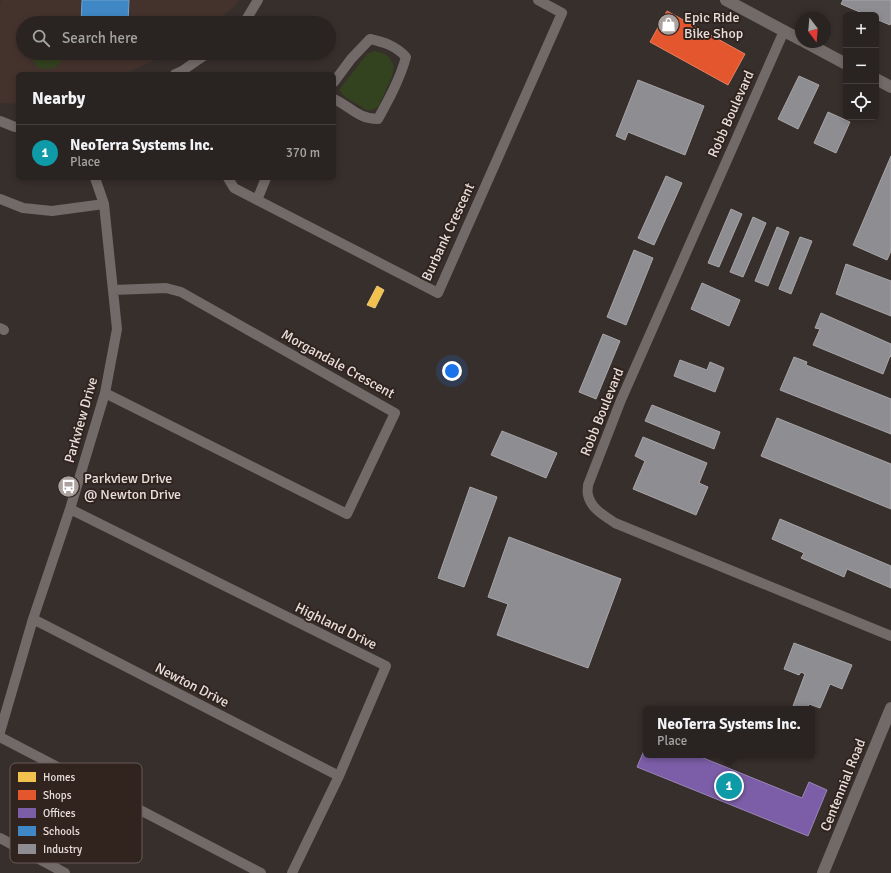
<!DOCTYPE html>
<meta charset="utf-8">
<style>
body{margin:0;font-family:Signika,sans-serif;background:#352f2e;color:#f1f3f6}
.controls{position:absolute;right:12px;top:12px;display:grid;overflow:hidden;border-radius:6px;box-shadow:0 2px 6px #0003}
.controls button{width:36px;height:36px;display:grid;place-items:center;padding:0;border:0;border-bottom:1px solid #45403f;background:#292321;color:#f1f3f6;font:20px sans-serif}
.compass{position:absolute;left:795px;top:12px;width:36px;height:36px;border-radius:50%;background:#292321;box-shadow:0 2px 6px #0003;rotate:164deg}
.you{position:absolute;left:452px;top:371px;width:14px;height:14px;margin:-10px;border:3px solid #fff;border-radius:50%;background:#1a73e8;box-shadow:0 0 0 6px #1a73e833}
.badge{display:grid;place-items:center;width:26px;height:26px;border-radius:50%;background:#aaa19e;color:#fff;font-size:13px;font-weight:700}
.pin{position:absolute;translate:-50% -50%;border:2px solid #fff;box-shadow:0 1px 4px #0006}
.popup{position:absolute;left:643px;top:706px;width:172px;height:52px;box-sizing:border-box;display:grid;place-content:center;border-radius:6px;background:#292321;filter:drop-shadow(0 1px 3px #0005);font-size:13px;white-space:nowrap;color:#a5a4a5}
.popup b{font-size:15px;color:#f1f3f6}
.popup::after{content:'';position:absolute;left:50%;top:100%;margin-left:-8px;border:8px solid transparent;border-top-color:#292321}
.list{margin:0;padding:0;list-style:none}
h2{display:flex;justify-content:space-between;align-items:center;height:52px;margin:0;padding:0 16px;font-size:17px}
h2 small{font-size:13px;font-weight:400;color:#a5a4a5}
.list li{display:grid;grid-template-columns:26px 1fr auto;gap:12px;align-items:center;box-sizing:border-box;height:56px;padding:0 16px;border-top:1px solid #45403f}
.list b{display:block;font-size:15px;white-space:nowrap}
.list p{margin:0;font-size:13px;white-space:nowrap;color:#a5a4a5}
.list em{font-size:13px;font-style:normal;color:#a5a4a5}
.icon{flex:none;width:22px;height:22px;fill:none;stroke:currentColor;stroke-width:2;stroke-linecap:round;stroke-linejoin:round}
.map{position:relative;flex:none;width:891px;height:873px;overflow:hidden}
.search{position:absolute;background:#292321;box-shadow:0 2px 6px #0003;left:16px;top:16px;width:320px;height:44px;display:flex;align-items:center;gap:10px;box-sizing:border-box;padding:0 14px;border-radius:22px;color:#a5a4a5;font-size:15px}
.panel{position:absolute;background:#292321;box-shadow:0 2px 6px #0003;left:16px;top:72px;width:320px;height:108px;border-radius:6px}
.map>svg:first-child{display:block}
.education{fill:#44322d}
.green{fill:#33421f}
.homes{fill:#f2c14e;stroke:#efca78}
.shops{fill:#e4572e;stroke:#e58062}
.offices{fill:#7b5ea7;stroke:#9c84b7}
.schools{fill:#3f88c5;stroke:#72a2cc}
.industry{fill:#8d8d92;stroke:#a8a5a8}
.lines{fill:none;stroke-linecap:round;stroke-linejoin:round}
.minor{stroke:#716a68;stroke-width:10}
.tertiary{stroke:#716a68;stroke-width:12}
.labels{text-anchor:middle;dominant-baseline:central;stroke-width:4;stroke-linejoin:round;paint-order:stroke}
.poi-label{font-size:14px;fill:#e8dedb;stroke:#31231e;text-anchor:start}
.street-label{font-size:14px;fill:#e8dedb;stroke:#31231e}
.key{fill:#31231e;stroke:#685b57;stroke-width:1}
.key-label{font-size:11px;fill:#e8dedb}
</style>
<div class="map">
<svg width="891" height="873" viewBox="0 0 891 873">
<rect width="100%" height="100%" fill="#372f2c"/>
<path class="education" d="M1 0H239L236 5 214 23H23V53H169L125 74H18V104L0 103V5Z"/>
<path class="green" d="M374 51 385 54 390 58 394 66 392 77 378 107 372 110H367L345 97 339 90 367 54Z
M30 53H65C59 69 54 70 38 68L30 56Z"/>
<path class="homes" d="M377 286 384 290 375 308 367 305Z"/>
<path class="shops" d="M667 11 745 54 728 85 650 42Z"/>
<path class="offices" d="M646 746V755H696L802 798 809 782 827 790 808 836 637 767Z"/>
<path class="schools" d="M82 0H129L128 23H81Z"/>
<path class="industry" d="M843 0H891V21L890 25 876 19V15H867L841 4Z
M799 76 819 85 798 129 778 119Z
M638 80 704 106 685 155 628 132 625 140 616 136Z
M828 112 850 122 836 153 814 143Z
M891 156V251L887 260 853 245Z
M666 176 682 183 654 245 638 238Z
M731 209 742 214 719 267 708 263Z
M753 217 766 223 743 277 730 272Z
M777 227 789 232 768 286 755 281Z
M800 237 812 241 791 294 779 289Z
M634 250 653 258 626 325 607 317Z
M846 264 891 281V316L836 294Z
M702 283 740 300 729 326 691 309Z
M821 313 891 344V357L890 356 883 374 813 345 820 329 815 328Z
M603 334 620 341 596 399 579 392Z
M794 357 807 362 806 365 891 399V434L780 390Z
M680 360 707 370 710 362 724 368 715 392 674 376Z
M652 405 720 432 714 449 645 421Z
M777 418 891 464V509L761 456Z
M502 431 557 453 546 478 491 455Z
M643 437 707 463 699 483 708 487 696 515 633 489 645 461 635 456Z
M470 487 497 497 464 587 438 578Z
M780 519 891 566V588L847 569 844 577 801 558 804 553 772 539Z
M509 537 621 579 588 668 497 635 508 604 488 597Z
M794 643 852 665 842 689 830 684 820 708 809 704 807 709H801L793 706 805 674 801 672 799 675 784 669Z"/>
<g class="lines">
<path class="minor" d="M244 23 258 0
M784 31 621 400 588 485C588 488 587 492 588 495 591 509 605 516 615 523L891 636
M175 74 182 71 208 53
M334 82 351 59 370 39C384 42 396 46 406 57 400 79 389 99 378 119 358 119 351 107 334 99
M0 121 15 127H18
M228 178 234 188 438 293 562 13 538 0
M0 199 23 208 52 211 104 204
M257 200 266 178
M0 328 4 330
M105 393 347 514 395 413 181 292 166 288 113 290
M70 509 386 666 339 776 292 873
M33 619 339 776
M0 732 33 619 70 509 105 393 117 329 104 204 95 178
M0 737 261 873
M0 838 65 873"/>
<path class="tertiary" d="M726 0 801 40
M805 42 846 64
M876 79 891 87
M823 873 891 708"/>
</g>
<defs>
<symbol id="shop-disc" viewBox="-11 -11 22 22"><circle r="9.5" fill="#aaa19e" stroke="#31231e"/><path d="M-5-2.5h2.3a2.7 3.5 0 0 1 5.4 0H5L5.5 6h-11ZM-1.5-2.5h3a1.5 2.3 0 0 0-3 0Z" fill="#fff"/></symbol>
<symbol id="bus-disc" viewBox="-11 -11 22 22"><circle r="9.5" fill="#aaa19e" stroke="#31231e"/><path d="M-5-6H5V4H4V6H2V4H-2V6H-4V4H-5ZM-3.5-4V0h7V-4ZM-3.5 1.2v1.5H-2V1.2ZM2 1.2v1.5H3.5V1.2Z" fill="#fff"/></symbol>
</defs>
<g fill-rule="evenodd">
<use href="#shop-disc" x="656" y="12" width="25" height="25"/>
<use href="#bus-disc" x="56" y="474" width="25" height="25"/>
</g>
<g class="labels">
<g class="poi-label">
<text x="684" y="17">Epic Ride<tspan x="684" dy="16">Bike Shop</tspan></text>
<text x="84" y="478">Parkview Drive<tspan x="84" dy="16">@ Newton Drive</tspan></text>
</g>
<g class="street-label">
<text transform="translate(731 114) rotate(-66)">Robb Boulevard</text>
<text transform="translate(448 232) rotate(-65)">Burbank Crescent</text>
<text transform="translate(338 364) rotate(29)">Morgandale Crescent</text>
<text transform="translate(602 412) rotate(-68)">Robb Boulevard</text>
<text transform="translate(81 420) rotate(-74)">Parkview Drive</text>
<text transform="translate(336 626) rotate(26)">Highland Drive</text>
<text transform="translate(192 685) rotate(27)">Newton Drive</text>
<text transform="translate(843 785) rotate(-68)">Centennial Road</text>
</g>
</g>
<rect x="10" y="763" width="132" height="100" rx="6" class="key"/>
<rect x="18" y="772" width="18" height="10" fill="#f2c14e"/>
<rect x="18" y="790" width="18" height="10" fill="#e4572e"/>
<rect x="18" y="808" width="18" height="10" fill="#7b5ea7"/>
<rect x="18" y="826" width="18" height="10" fill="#3f88c5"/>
<rect x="18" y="844" width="18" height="10" fill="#8d8d92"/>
<g class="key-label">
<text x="43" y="781">Homes</text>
<text x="43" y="799">Shops</text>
<text x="43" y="817">Offices</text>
<text x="43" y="835">Schools</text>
<text x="43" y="853">Industry</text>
</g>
</svg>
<div class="controls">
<button>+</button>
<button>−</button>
<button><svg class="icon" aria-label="locate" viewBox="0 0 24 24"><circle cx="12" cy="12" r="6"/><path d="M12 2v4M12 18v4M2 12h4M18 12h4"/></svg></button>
</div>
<svg class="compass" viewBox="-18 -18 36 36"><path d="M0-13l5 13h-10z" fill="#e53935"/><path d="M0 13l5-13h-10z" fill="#a5a4a5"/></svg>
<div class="you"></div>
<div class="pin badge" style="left:729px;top:786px;background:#0f9aa8">1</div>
<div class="popup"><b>NeoTerra Systems Inc.</b>Place</div>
<div class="search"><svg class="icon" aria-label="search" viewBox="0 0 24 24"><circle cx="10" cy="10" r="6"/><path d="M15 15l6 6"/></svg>Search here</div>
<section class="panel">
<h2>Nearby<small></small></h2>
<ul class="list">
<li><span class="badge" style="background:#0f9aa8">1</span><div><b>NeoTerra Systems Inc.</b><p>Place</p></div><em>370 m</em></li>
</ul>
</section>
</div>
